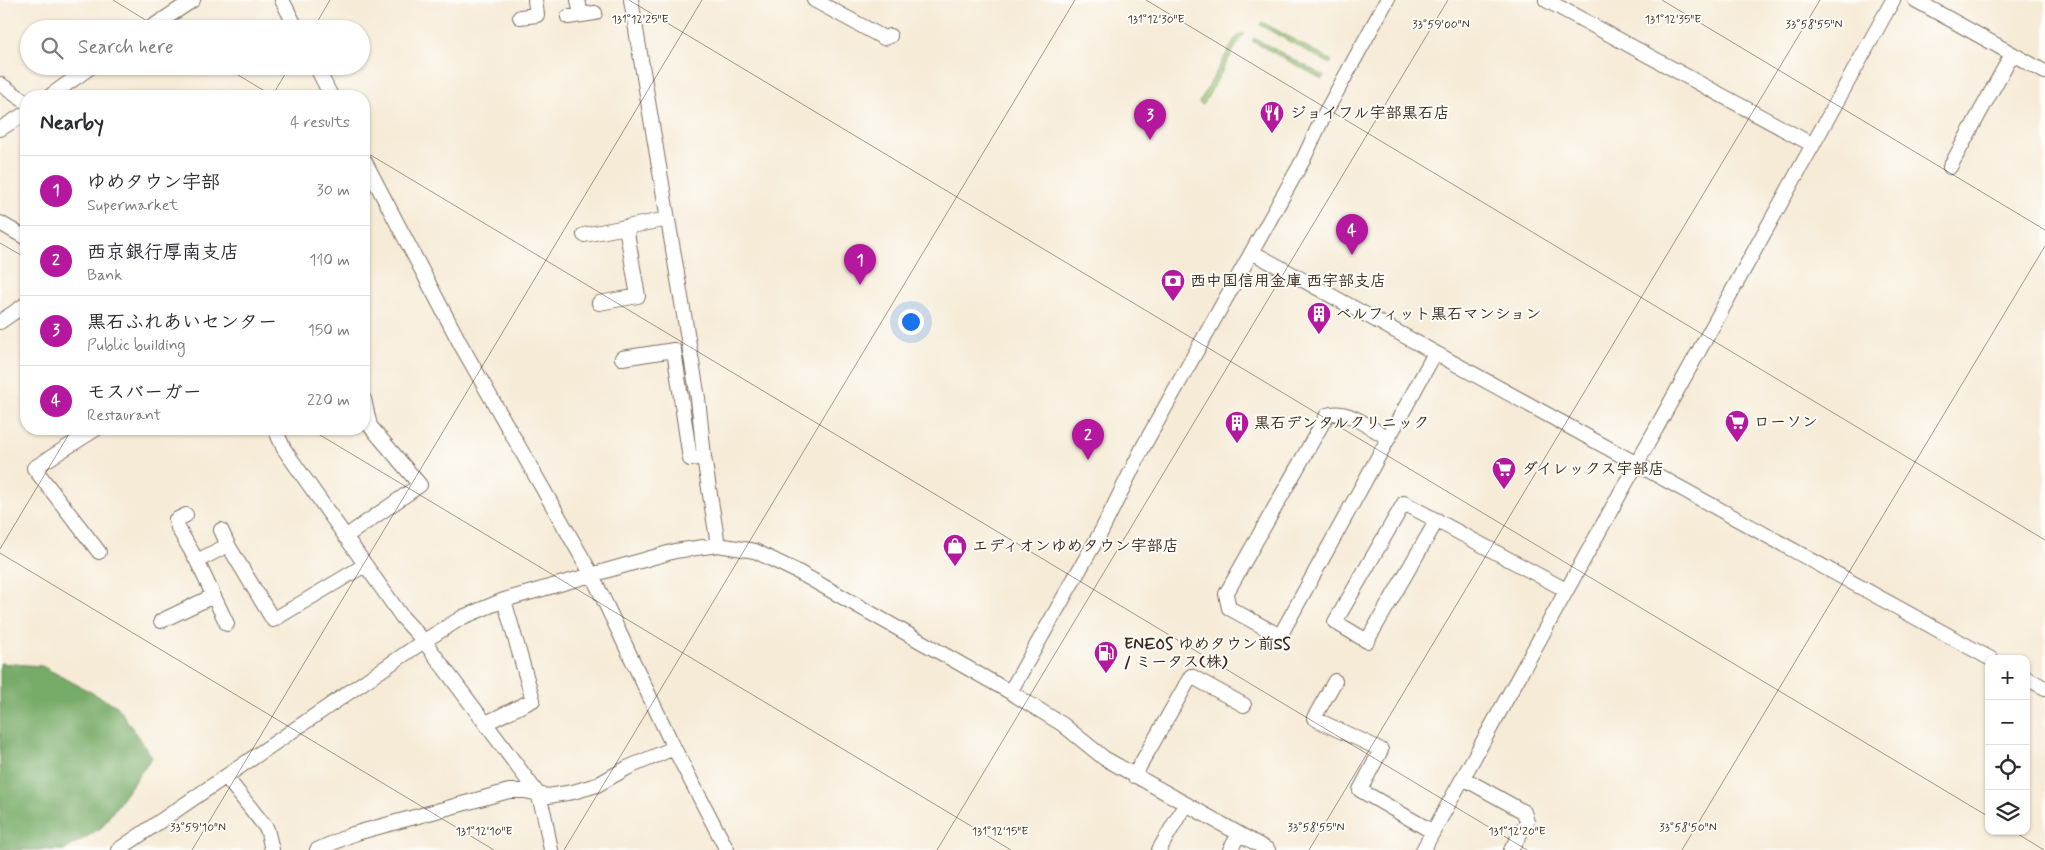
<!DOCTYPE html>
<meta charset="utf-8">
<style>
body{margin:0;font-family:Mynerve,"Klee One",sans-serif;background:#f2f2f3;color:#2b2b33}
.controls{position:absolute;right:15px;bottom:15px;display:grid;overflow:hidden;border-radius:10px;box-shadow:0 1px 4px #0004}
.controls button{width:45px;height:45px;display:grid;place-items:center;padding:0;border:0;border-bottom:1px solid #e1e1e2;background:#fff;color:#2b2b33;font:25px sans-serif}
.you{position:absolute;left:910px;top:321px;width:18px;height:18px;margin:-12px;border:4px solid #fff;border-radius:50%;background:#1a73e8;box-shadow:0 0 0 8px #1a73e833}
.badge{display:grid;place-items:center;width:32px;height:32px;border-radius:50%;background:#b5179e;color:#fff;font-size:16px;font-weight:700}
.pin{position:absolute;translate:-50% -41px;filter:drop-shadow(0 1px 2px #0008)}
.pin::after{content:'';position:absolute;top:26px;width:18px;height:15px;background:inherit;clip-path:polygon(0 0,100% 0,50% 100%)}
.list{margin:0;padding:0;list-style:none}
h2{display:flex;justify-content:space-between;align-items:center;height:65px;margin:0;padding:0 20px;font-size:21px}
h2 small{font-size:16px;font-weight:400;color:#7c7c81}
.list li{display:grid;grid-template-columns:32px 1fr auto;gap:15px;align-items:center;box-sizing:border-box;height:70px;padding:0 20px;border-top:1px solid #e1e1e2}
.list b{display:block;font-size:19px;white-space:nowrap}
.list p{margin:0;font-size:16px;white-space:nowrap;color:#7c7c81}
.list em{font-size:16px;font-style:normal;color:#7c7c81}
.icon{flex:none;width:28px;height:28px;fill:none;stroke:currentColor;stroke-width:2;stroke-linecap:round;stroke-linejoin:round}
.map{position:relative;flex:none;width:2045px;height:850px;overflow:hidden}
.search{position:absolute;background:#fff;box-shadow:0 1px 4px #0004;left:20px;top:20px;width:350px;height:55px;display:flex;align-items:center;gap:12px;box-sizing:border-box;padding:0 18px;border-radius:28px;color:#7c7c81;font-size:19px}
.panel{position:absolute;background:#fff;box-shadow:0 1px 4px #0004;left:20px;top:90px;width:350px;height:345px;border-radius:20px}
.map>svg:first-child{display:block}
.green{fill:#94c676;stroke:#68784a}
.forest{fill:#77ab67;stroke:#596a42}
.lines{fill:none;stroke-linecap:round;stroke-linejoin:round}
.minor-casing{stroke:#7c6e5f;stroke-width:16}
.minor{stroke:#fff;stroke-width:14}
.ticks{fill:none;stroke:#3b2a1e;stroke-width:1;stroke-opacity:0.45}
.labels{text-anchor:middle;dominant-baseline:central;stroke-width:4;stroke-linejoin:round;paint-order:stroke}
.poi-label{font-size:16px;font-weight:bold;fill:#3b2a1e;stroke:#fdfcf7;text-anchor:start}
.ticks-label{font-size:12px;text-anchor:middle;fill:#3b2a1e;stroke:#fdfcf7;stroke-width:4;stroke-linejoin:round;paint-order:stroke}
</style>
<div class="map">
<svg width="2045" height="850" viewBox="0 0 2045 850">
<rect width="100%" height="100%" fill="#fdfcf7"/>
<filter id="ink" filterUnits="userSpaceOnUse"><feTurbulence type="fractalNoise" baseFrequency=".02" numOctaves="2"/><feDisplacementMap in="SourceGraphic" scale="10" xChannelSelector="R" yChannelSelector="G"/><feConvolveMatrix kernelMatrix="1 2 1 2 8 2 1 2 1" color-interpolation-filters="sRGB"/></filter>
<filter id="wash" filterUnits="userSpaceOnUse"><feTurbulence type="fractalNoise" baseFrequency=".0096" numOctaves="4" result="noise"/><feDisplacementMap in="SourceGraphic" scale="20" xChannelSelector="R" yChannelSelector="G"/><feGaussianBlur stdDeviation="1.12" result="paint"/><feColorMatrix in="noise" values="0 0 0 0 0 0 0 0 0 0 0 0 0 0 0 0 0 1.4 0 .05"/><feComposite in="paint" operator="in"/></filter>
<g filter="url(#wash)">
<rect width="100%" height="100%" fill="#f6ebd7"/>
<path class="green" d="M1262 22 1332 61 1330 64 1260 25Z
M1241 34H1245L1240 39 1203 105 1199 103 1235 39Z
M1254 38 1324 76 1322 79 1252 41Z"/>
<path class="forest" d="M0 663 42 666 117 706 152 757 101 828 65 850H0Z"/>
</g>
<g filter="url(#ink)">
<g class="lines">
<defs>
<path id="minor" d="M282 0 297 29
M578 0 581 15
M631 0 698 398 704 457 718 545
M814 0 884 38 890 36
M1546 0 1813 145
M1915 0 2045 72
M520 17 537 15 535 0
M568 17 595 13
M149 29 193 0
M316 66 331 96
M0 84 26 102
M50 96 92 66
M0 129 26 113
M364 160 461 345 592 575 674 748 727 850
M1950 167 2012 54
M0 223 26 238
M584 235 668 219
M1252 252 1991 659
M599 303 638 296 626 227
M0 322 26 304
M622 358 674 350 690 459 704 457
M96 429 34 468 99 552
M275 429 284 449 402 617 424 641 538 794 544 814 551 850
M1388 438C1370 428 1348 408 1327 415L1226 594 1229 608 1280 636 1435 353
M186 515 176 520 178 528 197 561
M1437 520 1367 641 1335 622 1404 503 1566 590
M221 530 228 545
M345 537 420 485 370 426 364 399
M161 621 213 596
M227 624 197 561 228 545 273 620 365 565
M2026 678 2045 688
M1335 681 1314 718C1336 730 1359 738 1381 750L1360 790 1433 832
M1010 692 1102 530 1143 447 1303 160 1324 115 1387 0
M486 723 533 700 504 600
M1134 776 1191 676 1244 705
M226 777 267 829 272 850
M1463 778 1524 812 1527 822 1511 850
M118 850 424 641 463 617 504 600 675 551 718 545 755 551 800 573 1010 692 1062 724 1104 758 1268 850
M317 850 353 834 509 791H525L548 796 573 792 597 785 627 768 674 748
M1159 850 1185 805
M1230 850 1239 834
M1423 850 1893 0"/>
</defs>
<use href="#minor" class="minor-casing"/>
<use href="#minor" class="minor"/>
</g>
</g>
<path class="ticks" d="M113 0 160 29M629 0 1989 817M1146 0 2045 540M1662 0 2045 230M313 29 330 0M223 66 273 96M272 96 290 66M364 151 1527 850M0 243 26 258M310 429 1011 850M0 549 72 429M0 553 494 850M2013 831 2044 850M192 850 702 0M564 850 1075 0M937 850 1448 0M1309 850 1820 0M1682 850 2045 246"/>
<defs>
<symbol id="restaurant-pin" viewBox="-11 -11 22 30"><path d="M0 17L-7.5 6A9.5 9.5 0 1 1 7.5 6Z" fill="#b5179e" stroke="#fdfcf7"/><path d="M-5-6h1v4h1v-4h1v4h1v-4h1v5L-1.5 .5V6h-2V.5L-5-1ZM5-6V6H3V1.5H1.5Q1.5-4 5-6Z" fill="#fff"/></symbol>
<symbol id="bank-pin" viewBox="-11 -11 22 30"><path d="M0 17L-7.5 6A9.5 9.5 0 1 1 7.5 6Z" fill="#b5179e" stroke="#fdfcf7"/><path d="M-6-4H6V4H-6ZM0-2.3a2.3 2.3 0 1 0 0 4.6a2.3 2.3 0 1 0 0-4.6Z" fill="#fff"/></symbol>
<symbol id="building-pin" viewBox="-11 -11 22 30"><path d="M0 17L-7.5 6A9.5 9.5 0 1 1 7.5 6Z" fill="#b5179e" stroke="#fdfcf7"/><path d="M-4-6H4V6H1V3H-1V6H-4ZM-2.5-4.3h1.7v1.8h-1.7ZM.8-4.3h1.7v1.8H.8ZM-2.5-1h1.7V.8h-1.7ZM.8-1h1.7V.8H.8Z" fill="#fff"/></symbol>
<symbol id="supermarket-pin" viewBox="-11 -11 22 30"><path d="M0 17L-7.5 6A9.5 9.5 0 1 1 7.5 6Z" fill="#b5179e" stroke="#fdfcf7"/><path d="M-6-5.5h2.5l.6 2H6L4.5 2H-2.5L-4.4-4H-6ZM-1.5 3.2a1.3 1.3 0 1 0 .1 0ZM3 3.2a1.3 1.3 0 1 0 .1 0Z" fill="#fff"/></symbol>
<symbol id="shop-pin" viewBox="-11 -11 22 30"><path d="M0 17L-7.5 6A9.5 9.5 0 1 1 7.5 6Z" fill="#b5179e" stroke="#fdfcf7"/><path d="M-5-2.5h2.3a2.7 3.5 0 0 1 5.4 0H5L5.5 6h-11ZM-1.5-2.5h3a1.5 2.3 0 0 0-3 0Z" fill="#fff"/></symbol>
<symbol id="fuel-pin" viewBox="-11 -11 22 30"><path d="M0 17L-7.5 6A9.5 9.5 0 1 1 7.5 6Z" fill="#b5179e" stroke="#fdfcf7"/><path d="M-5.5-6h7V0h2V4h1.3V-2.5L3-4.5l.8-.8L6-3V5H2.5V1h-1V6h-7ZM-4.2-4.7v3.2H.2V-4.7Z" fill="#fff"/></symbol>
</defs>
<g fill-rule="evenodd">
<use href="#restaurant-pin" x="1258" y="99" width="28" height="38"/>
<use href="#bank-pin" x="1159" y="267" width="28" height="38"/>
<use href="#building-pin" x="1305" y="300" width="28" height="38"/>
<use href="#supermarket-pin" x="1723" y="408" width="28" height="38"/>
<use href="#building-pin" x="1223" y="409" width="28" height="38"/>
<use href="#supermarket-pin" x="1490" y="455" width="28" height="38"/>
<use href="#shop-pin" x="941" y="532" width="28" height="38"/>
<use href="#fuel-pin" x="1092" y="639" width="28" height="38"/>
</g>
<g class="labels">
<g class="poi-label">
<text x="1290" y="113">ジョイフル宇部黒石店</text>
<text x="1190" y="281">西中国信用金庫 西宇部支店</text>
<text x="1336" y="314">ベルフィット黒石マンション</text>
<text x="1754" y="422">ローソン</text>
<text x="1254" y="423">黒石デンタルクリニック</text>
<text x="1522" y="469">ダイレックス宇部店</text>
<text x="972" y="546">エディオンゆめタウン宇部店</text>
<text x="1124" y="644">ENEOS ゆめタウン前SS<tspan x="1124" dy="18">/ ミータス(株)</tspan></text>
</g>
</g>
<g class="ticks-label">
<text x="640" y="23">131°12'25"E</text>
<text x="1156" y="23">131°12'30"E</text>
<text x="1673" y="23">131°12'35"E</text>
<text x="1441" y="28">33°59'00"N</text>
<text x="1814" y="28">33°58'55"N</text>
<text x="198" y="831">33°59'10"N</text>
<text x="1316" y="831">33°58'55"N</text>
<text x="1688" y="831">33°58'50"N</text>
<text x="484" y="835">131°12'10"E</text>
<text x="1000" y="835">131°12'15"E</text>
<text x="1517" y="835">131°12'20"E</text>
</g>
</svg>
<div class="controls">
<button>+</button>
<button>−</button>
<button><svg class="icon" aria-label="locate" viewBox="0 0 24 24"><circle cx="12" cy="12" r="6"/><path d="M12 2v4M12 18v4M2 12h4M18 12h4"/></svg></button>
<button><svg class="icon" aria-label="layers" viewBox="0 0 24 24"><path d="M12 4l9 5-9 5-9-5zM3 14l9 5 9-5"/></svg></button>
</div>
<div class="you"></div>
<div class="pin badge" style="left:860px;top:285px">1</div>
<div class="pin badge" style="left:1088px;top:460px">2</div>
<div class="pin badge" style="left:1150px;top:140px">3</div>
<div class="pin badge" style="left:1352px;top:255px">4</div>
<div class="search"><svg class="icon" aria-label="search" viewBox="0 0 24 24"><circle cx="10" cy="10" r="6"/><path d="M15 15l6 6"/></svg>Search here</div>
<section class="panel">
<h2>Nearby<small>4 results</small></h2>
<ul class="list">
<li><span class="badge">1</span><div><b>ゆめタウン宇部</b><p>Supermarket</p></div><em>30 m</em></li>
<li><span class="badge">2</span><div><b>西京銀行厚南支店</b><p>Bank</p></div><em>110 m</em></li>
<li><span class="badge">3</span><div><b>黒石ふれあいセンター</b><p>Public building</p></div><em>150 m</em></li>
<li><span class="badge">4</span><div><b>モスバーガー</b><p>Restaurant</p></div><em>220 m</em></li>
</ul>
</section>
</div>
